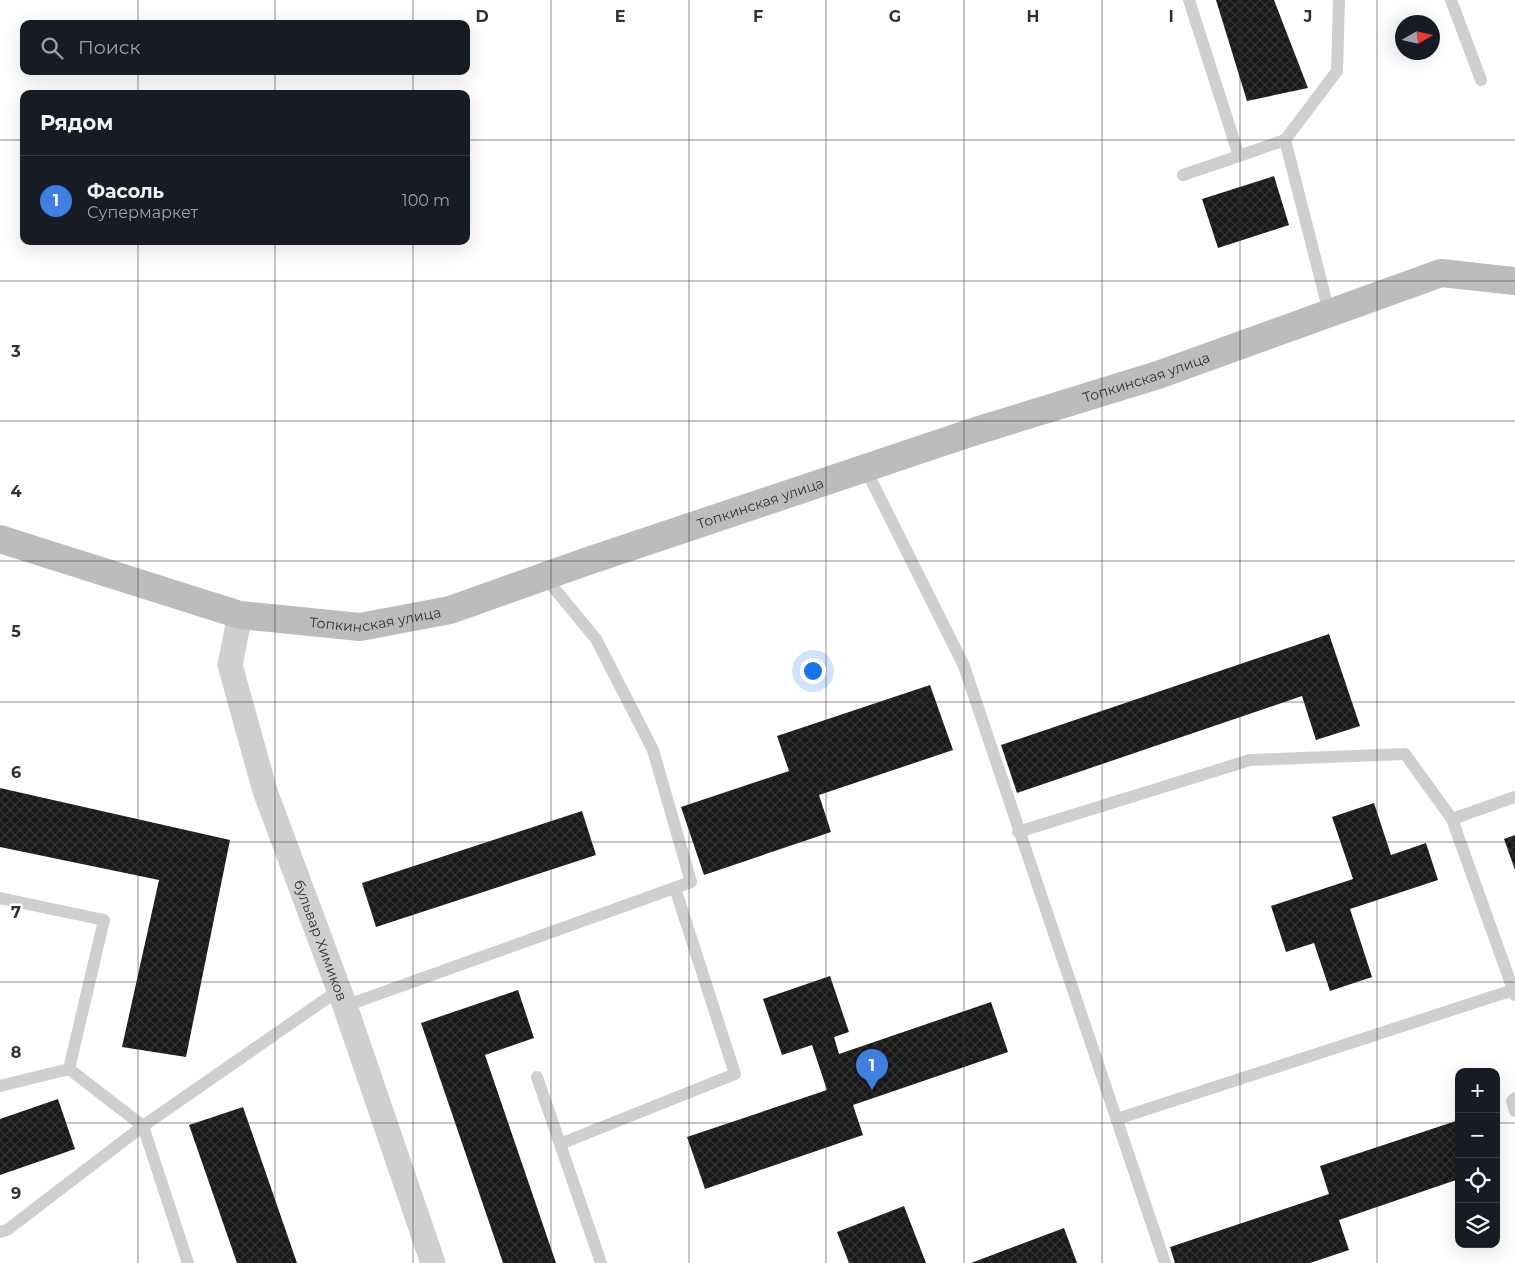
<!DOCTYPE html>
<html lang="ru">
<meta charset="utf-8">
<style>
body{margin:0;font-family:Montserrat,sans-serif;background:#20242c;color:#f1f3f6}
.controls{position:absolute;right:15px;bottom:15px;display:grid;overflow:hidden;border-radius:10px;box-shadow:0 5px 20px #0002}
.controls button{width:45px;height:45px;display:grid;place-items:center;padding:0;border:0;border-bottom:1px solid #363941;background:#171b24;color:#f1f3f6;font:25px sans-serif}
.compass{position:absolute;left:1395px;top:15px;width:45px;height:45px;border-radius:50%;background:#171b24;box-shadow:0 5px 20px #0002;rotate:81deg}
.you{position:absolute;left:812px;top:670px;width:18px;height:18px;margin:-12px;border:4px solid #fff;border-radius:50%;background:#1a73e8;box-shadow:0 0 0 8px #1a73e833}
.badge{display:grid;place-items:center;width:32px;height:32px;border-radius:50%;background:#7c3aed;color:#fff;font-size:16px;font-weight:700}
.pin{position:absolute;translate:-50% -41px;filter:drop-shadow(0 1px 2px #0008)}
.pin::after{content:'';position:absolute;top:26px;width:18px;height:15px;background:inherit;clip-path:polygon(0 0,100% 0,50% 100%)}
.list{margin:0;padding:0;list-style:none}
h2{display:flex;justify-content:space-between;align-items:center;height:65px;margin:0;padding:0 20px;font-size:21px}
h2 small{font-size:16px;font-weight:400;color:#9ea1a6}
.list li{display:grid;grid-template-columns:32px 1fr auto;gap:15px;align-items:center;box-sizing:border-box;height:90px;padding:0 20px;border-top:1px solid #363941}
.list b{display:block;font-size:19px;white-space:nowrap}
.list p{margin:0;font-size:16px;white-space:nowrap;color:#9ea1a6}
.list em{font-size:16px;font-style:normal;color:#9ea1a6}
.icon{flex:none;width:28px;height:28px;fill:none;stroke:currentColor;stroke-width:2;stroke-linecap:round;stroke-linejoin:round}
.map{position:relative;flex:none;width:1515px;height:1263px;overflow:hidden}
.search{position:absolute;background:#171b24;box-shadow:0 5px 20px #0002;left:20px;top:20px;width:450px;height:55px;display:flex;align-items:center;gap:12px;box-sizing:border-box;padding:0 18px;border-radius:10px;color:#9ea1a6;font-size:19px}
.panel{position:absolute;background:#171b24;box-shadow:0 5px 20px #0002;left:20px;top:90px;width:450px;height:155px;border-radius:10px}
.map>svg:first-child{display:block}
.building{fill:url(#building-cross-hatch)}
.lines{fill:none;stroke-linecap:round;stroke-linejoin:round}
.lane{stroke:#cfcfcf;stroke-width:12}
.street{stroke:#cfcfcf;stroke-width:25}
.secondary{stroke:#bcbcbc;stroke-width:28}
.grid{fill:none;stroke:#323232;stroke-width:1;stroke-opacity:0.55}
.labels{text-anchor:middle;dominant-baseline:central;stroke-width:5;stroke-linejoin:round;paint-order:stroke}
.street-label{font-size:14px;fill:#323232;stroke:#fff}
.grid-label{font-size:16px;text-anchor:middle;font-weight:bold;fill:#323232;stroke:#fff;stroke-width:5;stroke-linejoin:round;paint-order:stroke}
</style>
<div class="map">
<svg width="1515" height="1263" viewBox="0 0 1515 1263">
<defs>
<pattern id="building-cross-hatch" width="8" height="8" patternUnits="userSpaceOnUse" patternTransform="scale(1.25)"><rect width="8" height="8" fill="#191919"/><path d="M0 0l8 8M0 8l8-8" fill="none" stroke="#323232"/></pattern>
</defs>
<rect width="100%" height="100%" fill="#fff"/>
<path class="building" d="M1216 0H1274L1308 88 1247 101Z
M1274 176 1289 225 1218 248 1202 199Z
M1329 634 1360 726 1316 740 1302 696 1017 793 1001 745Z
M930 685 953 750 819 795 831 832 704 875 681 807 789 771 777 736Z
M0 788 230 840 186 1057 122 1047 159 880 0 847Z
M1374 803 1391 855 1426 843 1438 880 1350 909 1372 977 1330 991 1314 943 1286 952 1271 906 1353 879 1332 817Z
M582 811 596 855 376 927 362 883Z
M1515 835V870L1504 839Z
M830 976 849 1032 834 1037 839 1054 991 1002 1008 1052 853 1105 863 1135 705 1189 687 1137 827 1090 812 1045 782 1055 763 999Z
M518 990 534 1038 485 1055 556 1263H503L421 1023Z
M58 1099 75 1149 0 1175V1119Z
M243 1107 297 1263H237L189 1125Z
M1459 1120V1179L1339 1220 1349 1250 1310 1263H1175L1170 1247 1329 1194 1320 1166Z
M904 1206 926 1263H849L837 1232Z
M1064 1228 1077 1263H971Z"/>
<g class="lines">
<path class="lane" d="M1189 0 1239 156 1285 140 1337 71 1339 0
M1451 0 1481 80
M1285 140 1329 312
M1183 175 1239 156
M865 468 964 666 1165 1263
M1452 819 1515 797
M1018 832 1250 760 1405 754 1452 819 1515 995
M0 898 104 920 69 1069 143 1126 188 1263
M345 1006 691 882 653 750 596 639 544 576
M537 1077 601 1263
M0 1086 69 1069
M1515 1098 1512 1101 1515 1111
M1117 1119 1513 990
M560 1144 735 1074 675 888
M0 1232 7 1230 143 1126 339 990"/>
<path class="street" id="s1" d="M240 615 230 665 265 791 345 1006 433 1263"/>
<path class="secondary" id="s2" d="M0 539 240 615 360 627 450 610 585 562 976 431 1158 375 1441 273 1515 281"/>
</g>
<path class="grid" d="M138 0V24M275 0V24M413 0V24M551 0V1263M689 0V1263M826 0V1263M964 0V1263M1102 0V1263M1240 0V1263M1377 0V1263M138 71V94M275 71V94M413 71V94M0 140H24M466 140H1515M138 241V1263M275 241V1263M413 241V1263M0 281H1515M0 421H1515M0 561H1515M0 702H1515M0 842H1515M0 982H1515M0 1123H1459M1496 1123H1515"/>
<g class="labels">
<g class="street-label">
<text stroke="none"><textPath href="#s2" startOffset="1198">Топкинская улица</textPath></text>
<text stroke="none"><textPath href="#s2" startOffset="792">Топкинская улица</textPath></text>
<text stroke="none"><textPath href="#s2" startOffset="388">Топкинская улица</textPath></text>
<text stroke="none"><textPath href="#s1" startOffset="341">бульвар Химиков</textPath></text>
</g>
</g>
<g class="grid-label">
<text x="482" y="22">D</text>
<text x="620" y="22">E</text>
<text x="758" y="22">F</text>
<text x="895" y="22">G</text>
<text x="1033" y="22">H</text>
<text x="1171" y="22">I</text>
<text x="1308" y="22">J</text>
<text x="16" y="357">3</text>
<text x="16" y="497">4</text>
<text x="16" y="637">5</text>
<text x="16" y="778">6</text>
<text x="16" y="918">7</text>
<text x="16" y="1058">8</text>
<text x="16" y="1199">9</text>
</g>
</svg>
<div class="controls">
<button>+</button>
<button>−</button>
<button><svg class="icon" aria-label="locate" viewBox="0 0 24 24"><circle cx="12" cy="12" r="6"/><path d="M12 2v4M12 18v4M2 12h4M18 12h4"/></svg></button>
<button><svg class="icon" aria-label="layers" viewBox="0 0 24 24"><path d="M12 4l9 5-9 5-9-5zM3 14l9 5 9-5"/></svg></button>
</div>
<svg class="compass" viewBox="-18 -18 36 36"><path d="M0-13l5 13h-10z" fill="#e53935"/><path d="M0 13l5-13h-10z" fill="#9ea1a6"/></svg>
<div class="you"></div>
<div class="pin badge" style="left:872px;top:1090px;background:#3f7fe0">1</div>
<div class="search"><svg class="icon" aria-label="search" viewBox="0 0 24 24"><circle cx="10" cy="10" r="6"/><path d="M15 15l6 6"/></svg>Поиск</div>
<section class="panel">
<h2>Рядом<small></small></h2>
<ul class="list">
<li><span class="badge" style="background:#3f7fe0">1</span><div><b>Фасоль</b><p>Супермаркет</p></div><em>100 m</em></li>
</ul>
</section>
</div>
